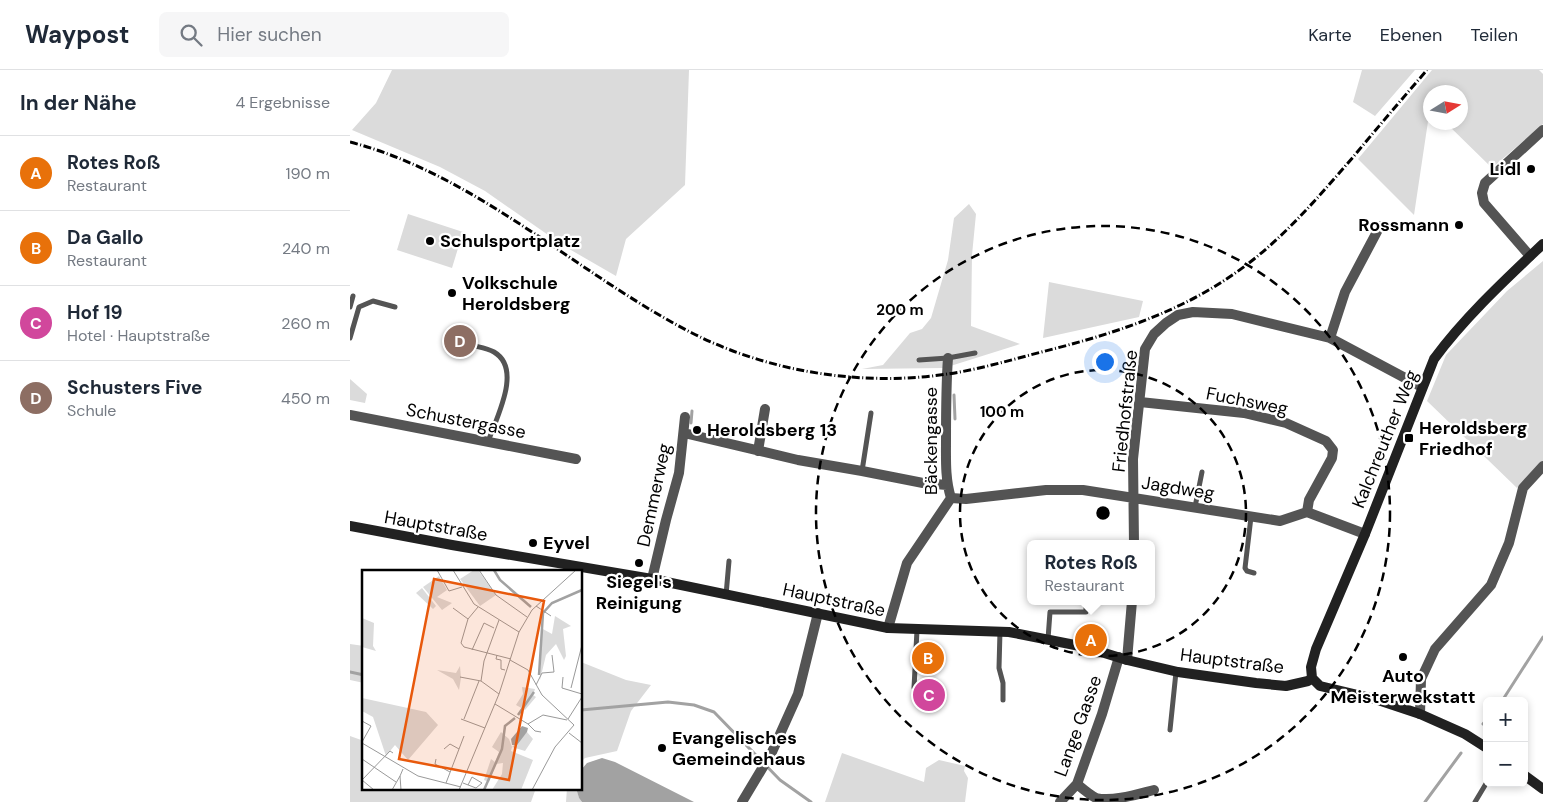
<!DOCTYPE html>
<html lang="de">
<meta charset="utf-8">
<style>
body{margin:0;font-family:"DM Sans",sans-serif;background:#f6f6f7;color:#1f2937}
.controls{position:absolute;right:15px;bottom:15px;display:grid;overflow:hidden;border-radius:8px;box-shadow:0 2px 8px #0003}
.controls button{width:45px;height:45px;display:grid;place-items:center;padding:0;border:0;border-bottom:1px solid #e0e1e3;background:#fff;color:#1f2937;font:25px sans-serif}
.compass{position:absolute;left:1073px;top:15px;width:45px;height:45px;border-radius:50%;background:#fff;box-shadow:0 2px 8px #0003;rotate:79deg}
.you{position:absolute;left:754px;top:291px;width:18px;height:18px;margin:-12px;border:4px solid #fff;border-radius:50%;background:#1a73e8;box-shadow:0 0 0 8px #1a73e833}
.badge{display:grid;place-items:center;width:32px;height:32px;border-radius:50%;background:#0b8043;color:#fff;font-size:16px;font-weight:700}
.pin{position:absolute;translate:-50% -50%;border:2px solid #fff;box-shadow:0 1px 5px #0006}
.popup{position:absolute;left:677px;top:470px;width:128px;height:65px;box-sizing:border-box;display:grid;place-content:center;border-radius:8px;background:#fff;filter:drop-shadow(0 1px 4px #0005);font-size:16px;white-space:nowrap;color:#747a83}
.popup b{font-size:19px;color:#1f2937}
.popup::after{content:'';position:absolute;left:50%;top:100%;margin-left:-10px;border:10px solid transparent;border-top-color:#fff}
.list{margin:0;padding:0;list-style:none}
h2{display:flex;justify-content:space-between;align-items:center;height:65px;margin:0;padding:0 20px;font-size:21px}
h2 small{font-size:16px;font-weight:400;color:#747a83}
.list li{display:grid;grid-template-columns:32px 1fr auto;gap:15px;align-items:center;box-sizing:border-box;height:75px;padding:0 20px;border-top:1px solid #e0e1e3}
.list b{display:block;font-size:19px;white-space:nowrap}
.list p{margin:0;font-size:16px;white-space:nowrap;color:#747a83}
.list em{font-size:16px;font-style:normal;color:#747a83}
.icon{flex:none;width:28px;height:28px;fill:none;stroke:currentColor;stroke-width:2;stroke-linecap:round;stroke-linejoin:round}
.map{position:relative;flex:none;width:1193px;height:732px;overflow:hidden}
header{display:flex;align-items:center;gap:30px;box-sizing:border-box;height:70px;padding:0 25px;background:#fff;border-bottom:1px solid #e0e1e3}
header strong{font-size:24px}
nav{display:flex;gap:28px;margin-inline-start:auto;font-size:18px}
.search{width:350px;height:45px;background:#f6f6f7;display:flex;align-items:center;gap:12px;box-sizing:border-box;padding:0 18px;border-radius:8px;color:#747a83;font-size:19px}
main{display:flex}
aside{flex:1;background:#fff}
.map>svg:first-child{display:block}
.green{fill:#dbdbdb}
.water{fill:#a2a2a2}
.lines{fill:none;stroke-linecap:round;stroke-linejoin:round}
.stream{stroke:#a2a2a2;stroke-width:3}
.lane{stroke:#545454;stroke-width:5}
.street{stroke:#545454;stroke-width:10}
.secondary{stroke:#212121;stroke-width:10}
.rail{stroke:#000;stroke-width:3;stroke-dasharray:8 2.5 1 2.5;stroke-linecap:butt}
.ring{fill:none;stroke:#000;stroke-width:2.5;stroke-dasharray:9 6}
.poi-dot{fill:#000;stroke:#fff;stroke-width:2}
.labels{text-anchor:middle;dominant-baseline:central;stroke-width:4.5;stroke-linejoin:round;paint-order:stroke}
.poi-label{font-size:18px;font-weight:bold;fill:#000;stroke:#fff;text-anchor:start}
.street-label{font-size:18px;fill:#000;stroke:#fff}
.inset-river{fill:none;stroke:#a2a2a2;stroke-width:2.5}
.inset-road{fill:none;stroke:#999;stroke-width:1}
.view{fill:#e8590c;fill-opacity:0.15;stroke:#e8590c;stroke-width:2.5}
.inset-edge{fill:none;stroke:#000;stroke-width:2.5}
.centre{fill:#000;stroke:#fff;stroke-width:2.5}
.ring-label{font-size:15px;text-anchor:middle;font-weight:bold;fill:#000;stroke:#fff;stroke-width:4.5;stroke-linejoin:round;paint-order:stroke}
</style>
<header>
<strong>Waypost</strong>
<div class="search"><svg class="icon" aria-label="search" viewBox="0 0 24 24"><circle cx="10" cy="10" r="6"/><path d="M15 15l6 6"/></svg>Hier suchen</div>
<nav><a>Karte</a><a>Ebenen</a><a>Teilen</a></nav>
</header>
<main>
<aside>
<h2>In der Nähe<small>4 Ergebnisse</small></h2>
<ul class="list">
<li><span class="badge" style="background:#e8710a">A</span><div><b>Rotes Roß</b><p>Restaurant</p></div><em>190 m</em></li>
<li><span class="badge" style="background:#e8710a">B</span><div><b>Da Gallo</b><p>Restaurant</p></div><em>240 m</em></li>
<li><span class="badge" style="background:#d1479c">C</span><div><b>Hof 19</b><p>Hotel · Hauptstraße</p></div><em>260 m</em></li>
<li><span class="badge" style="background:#8d6e63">D</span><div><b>Schusters Five</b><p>Schule</p></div><em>450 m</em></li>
</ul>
</aside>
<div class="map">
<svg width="1193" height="732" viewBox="0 0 1193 732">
<rect width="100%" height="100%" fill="#fff"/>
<path class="green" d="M42 0H339L335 115 276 169 266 206 214 176 135 121 90 97 2 60 26 33Z
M1012 0H1065L1025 46 1003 32Z
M1082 0H1189L1193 4V54L1142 98 1096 53 1110 52V22H1080V38L1064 145 1008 89Z
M619 134 626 144 622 185 621 256 670 274 594 298 512 299 533 295 560 263 572 259 581 248 598 190 604 148Z
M58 144 113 162 102 198 47 180Z
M1193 191V392L1167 418 1077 331 1096 285 1157 221Z
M699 212 793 231 789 247 693 268Z
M0 309 17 324 15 333 0 330Z
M0 574 14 576V613L0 610Z
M231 592 276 610 301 615 281 641 267 681 235 688 231 692Z
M0 666 14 671V718H186L181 732H0Z
M492 683 574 712 576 698 589 690 615 696 614 701 618 708 615 732H475Z
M217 718H226L229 728 232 732H216Z"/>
<path class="water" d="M252 688 265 692 344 732H232L229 728 226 718H231V700L237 693Z"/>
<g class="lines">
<path class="stream" d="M604 325 605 349
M341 353 342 341
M0 602 14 605
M1152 631 1193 567
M231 640 318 632 344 635 364 642 430 710 461 732
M1133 654 1137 649
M1075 732 1111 683"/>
<path class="lane" d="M0 237 3 226
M0 268 9 237 23 231 45 237
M121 275C128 277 137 278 144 282 173 299 146 348 138 372
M569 290 598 288 625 283
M512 401 521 343
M845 437 852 402
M901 447 895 498 897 501 904 503
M376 525 379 491
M754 531H758
M650 561 649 598 653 613V630
M698 569 700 542H736V531
M564 618 567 560
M820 660 826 602
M1125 732 1137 712"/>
<path class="street" d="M1180 186 1134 133 1132 123 1135 113 1193 60
M980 268 995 222 1030 156
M790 332 894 343 936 353 976 371 983 380 982 388 959 430 957 442
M0 345 226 389
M334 363 448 390 512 401 573 413 597 415
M408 381 415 339
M601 428 616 429 696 420H733L930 451 957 442 1015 464
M784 474 783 389 795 279 804 264 816 253 828 245 843 242 882 244 980 268 1072 317
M302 509 316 450 329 403 335 347
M538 558 557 493 601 428C595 409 596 389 596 370 596 343 596 315 598 288
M777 590 782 531
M1070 644 1071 609 1085 579 1141 515 1159 473 1173 418 1193 396
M727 714C733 719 740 725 746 728 763 732 788 724 804 720
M392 732 422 682 448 624 468 543
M710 732 727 714 752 644 769 587"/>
<path class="secondary" d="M0 456 102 475 302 509 538 558 659 562 735 577 777 590 828 602 906 613 936 616 958 611 962 608
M962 608 961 597 966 579 1015 464 1084 289C1115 247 1155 210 1193 174
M962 608 970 616 1025 629 1070 644 1115 664 1137 678
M1174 705 1193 719"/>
<path class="rail" d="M0 72C127 105 227 204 342 263 423 304 521 318 610 302 642 296 675 286 707 278 776 260 842 237 899 193 939 162 971 124 1004 86 1028 57 1052 29 1077 0"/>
</g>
<g class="ring">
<circle cx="753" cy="443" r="143"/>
<circle cx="753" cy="443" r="287"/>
</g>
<g class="poi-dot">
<circle cx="1181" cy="99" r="5"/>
<circle cx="1109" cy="155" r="5"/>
<circle cx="80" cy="171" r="5"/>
<circle cx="102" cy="223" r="5"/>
<circle cx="347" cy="360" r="5"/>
<rect x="1054" y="363" width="10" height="10" rx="2.5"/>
<circle cx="183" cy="473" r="5"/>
<circle cx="289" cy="493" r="5"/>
<circle cx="1053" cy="587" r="5"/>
<circle cx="312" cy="678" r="5"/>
</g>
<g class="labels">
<g class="poi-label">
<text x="1171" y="99" text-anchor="end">Lidl</text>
<text x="1099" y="155" text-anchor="end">Rossmann</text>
<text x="90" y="171">Schulsportplatz</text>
<text x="112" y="213">Volkschule<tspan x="112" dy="21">Heroldsberg</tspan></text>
<text x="1069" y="358">Heroldsberg<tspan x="1069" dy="21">Friedhof</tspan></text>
<text x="357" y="360">Heroldsberg 13</text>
<text x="193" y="473">Eyvel</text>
<text x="289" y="512" text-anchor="middle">Siegel's<tspan x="289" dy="21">Reinigung</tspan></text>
<text x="1053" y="606" text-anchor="middle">Auto<tspan x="1053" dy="21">Meisterwekstatt</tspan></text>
<text x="322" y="668">Evangelisches<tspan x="322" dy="21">Gemeindehaus</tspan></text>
</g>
<g class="street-label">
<text transform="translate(897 331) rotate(11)">Fuchsweg</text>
<text transform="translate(775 341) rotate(-84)">Friedhofstraße</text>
<text transform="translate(116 351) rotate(11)">Schustergasse</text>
<text transform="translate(1035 369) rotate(-68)">Kalchreuther Weg</text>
<text transform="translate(581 371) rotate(-90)">Bäckengasse</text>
<text transform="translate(828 418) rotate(9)">Jagdweg</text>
<text transform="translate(304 425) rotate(-78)">Demmerweg</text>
<text transform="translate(86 456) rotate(10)">Hauptstraße</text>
<text transform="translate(484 530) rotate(12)">Hauptstraße</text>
<text transform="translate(882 591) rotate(7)">Hauptstraße</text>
<text transform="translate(728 656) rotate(-70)">Lange Gasse</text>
</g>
</g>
<g transform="translate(12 500)">
<rect width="220" height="220" fill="#fff"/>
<path d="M112 0H116L134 25 118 36 98 9ZM77 6 85 20 75 27 90 33 80 40 61 17ZM60 18 74 36 71 39 54 23ZM193 46 209 56 201 59 204 86 202 90 194 74 184 85 178 110 179 58 190 64ZM0 48 12 53 11 76 14 81 0 77ZM98 96 99 108 97 120 91 109 75 100 94 103ZM160 117 173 119 171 125 174 127 163 140 154 135 161 124ZM0 128 64 142 76 155 46 190 33 175 24 186 11 147 0 141ZM139 162 147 169 150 177 165 162 171 169 163 181 150 177 149 181 171 190 159 220H130L140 204 141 193 134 194 127 212 122 210 129 189 133 192 137 182 130 177Z" fill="#dbdbdb"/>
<path d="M160 156 166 158 165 162 155 175H150L149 169Z" fill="#a2a2a2"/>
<path class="inset-river" d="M132 0 138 10 169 37M177 105 181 43 190 33 220 20M156 145 172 122M122 220 140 179 143 156 153 148"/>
<path class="inset-road" d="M75 0 87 21 100 17M91 0 112 34 157 62 170 40 214 0M117 0 134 25 165 47M174 36 189 46M116 37 106 49 99 73 102 77 149 89M91 38 106 49M110 80 122 53 132 58M135 85 134 89 139 90V99L143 100M148 90 166 100 180 125 212 155M98 107 119 111 137 124M201 107 200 118 220 124M119 111 122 91 137 50M174 115 180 103 192 102 190 85M209 118 220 75M133 134 166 154 181 145 205 150M99 149 123 158M102 149 117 111M206 149 220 127M0 151 9 156 0 172M166 154 173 161 179 162M207 163 220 173M0 173 56 206 99 217M82 179 88 174 97 179M0 189 34 212M74 189 73 194 88 202M0 210 28 181 31 183M0 210 12 220M84 213 102 166M101 213 114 218 120 213 110 207 106 215M30 220 38 206M39 220 38 206 41 199M97 220 137 124 157 62M170 220 193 177 212 155"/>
<path class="view" d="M72 9 182 31 147 210 37 189Z"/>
<rect width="220" height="220" class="inset-edge"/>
</g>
<circle cx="753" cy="443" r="8" class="centre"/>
<g class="ring-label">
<text x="550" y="245">200 m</text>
<text x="652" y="347">100 m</text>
</g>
</svg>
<div class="controls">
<button>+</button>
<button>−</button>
</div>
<svg class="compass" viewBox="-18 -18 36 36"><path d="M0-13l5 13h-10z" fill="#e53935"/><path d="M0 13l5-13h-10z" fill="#747a83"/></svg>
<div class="you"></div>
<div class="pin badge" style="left:741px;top:570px;background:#e8710a">A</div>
<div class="popup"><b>Rotes Roß</b>Restaurant</div>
<div class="pin badge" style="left:578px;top:588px;background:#e8710a">B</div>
<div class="pin badge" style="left:579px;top:625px;background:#d1479c">C</div>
<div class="pin badge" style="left:110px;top:271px;background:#8d6e63">D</div>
</div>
</main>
